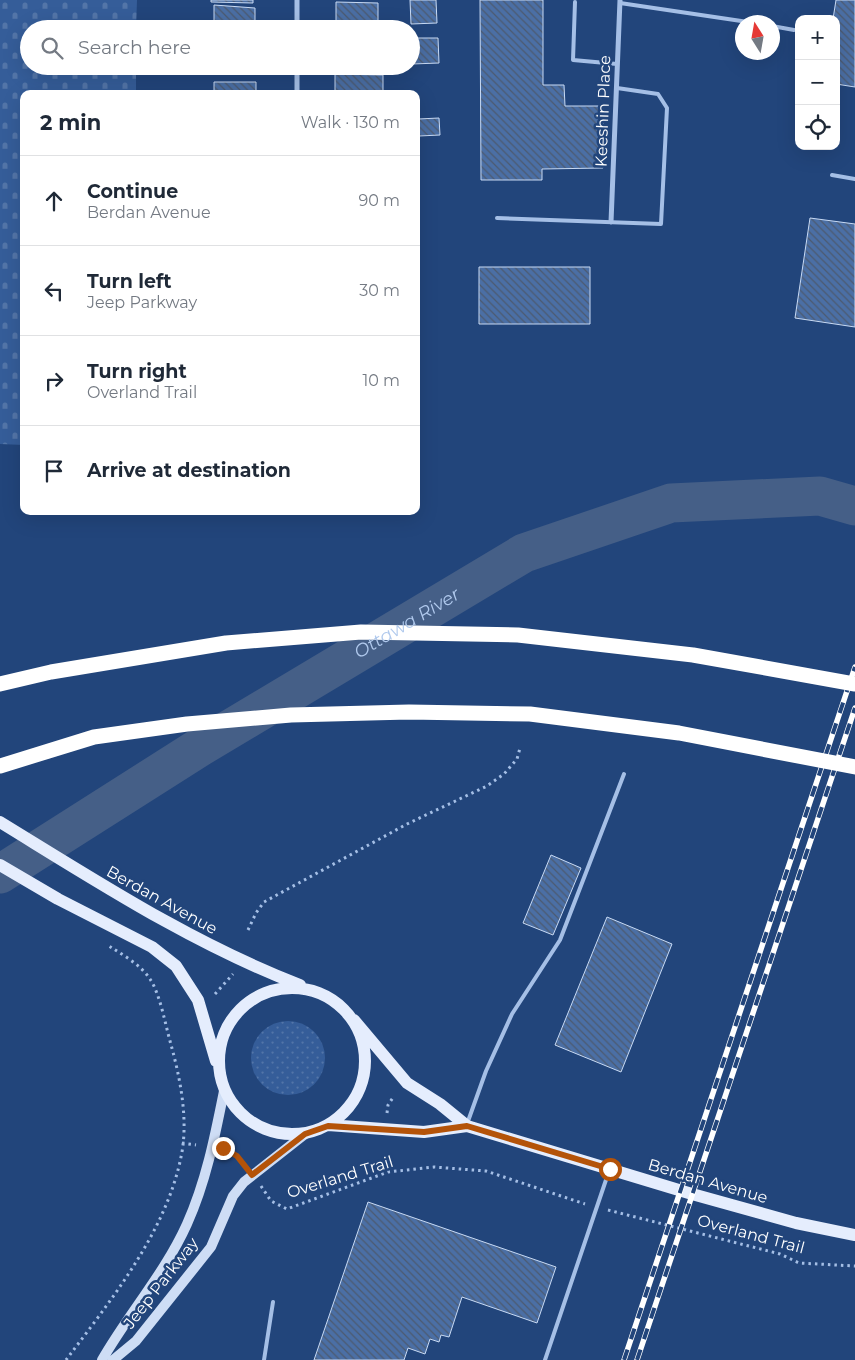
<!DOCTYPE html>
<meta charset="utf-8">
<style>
body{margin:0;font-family:Montserrat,sans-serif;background:#f6f6f7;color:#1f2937}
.controls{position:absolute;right:15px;top:15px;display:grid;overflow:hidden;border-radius:10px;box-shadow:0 5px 20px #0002}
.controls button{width:45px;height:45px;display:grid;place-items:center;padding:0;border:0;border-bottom:1px solid #e0e1e3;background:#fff;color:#1f2937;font:25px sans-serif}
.compass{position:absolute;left:735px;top:15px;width:45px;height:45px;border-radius:50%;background:#fff;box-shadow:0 5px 20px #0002;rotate:349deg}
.stop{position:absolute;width:15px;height:15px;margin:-11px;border:4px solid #b45309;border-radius:50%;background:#fff}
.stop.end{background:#b45309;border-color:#fff;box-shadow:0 1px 5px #0008}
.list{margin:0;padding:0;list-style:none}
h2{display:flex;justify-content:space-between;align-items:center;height:65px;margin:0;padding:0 20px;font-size:21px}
h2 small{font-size:16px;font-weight:400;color:#747a83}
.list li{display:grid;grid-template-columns:32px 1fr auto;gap:15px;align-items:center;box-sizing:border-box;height:90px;padding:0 20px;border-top:1px solid #e0e1e3}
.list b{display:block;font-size:19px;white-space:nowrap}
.list p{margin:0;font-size:16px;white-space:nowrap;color:#747a83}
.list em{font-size:16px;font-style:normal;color:#747a83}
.icon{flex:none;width:28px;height:28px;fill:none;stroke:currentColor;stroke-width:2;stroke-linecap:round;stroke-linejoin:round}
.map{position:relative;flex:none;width:855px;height:1360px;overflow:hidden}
.search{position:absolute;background:#fff;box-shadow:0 5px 20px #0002;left:20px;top:20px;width:400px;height:55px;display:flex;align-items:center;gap:12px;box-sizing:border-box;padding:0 18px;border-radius:28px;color:#747a83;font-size:19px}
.panel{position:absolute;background:#fff;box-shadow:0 5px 20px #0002;left:20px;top:90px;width:400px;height:425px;border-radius:10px}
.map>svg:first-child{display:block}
.grass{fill:url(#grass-dots)}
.cemetery{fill:url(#cemetery-stones)}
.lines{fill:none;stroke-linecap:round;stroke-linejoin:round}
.river{stroke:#455f87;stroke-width:39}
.building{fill:url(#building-back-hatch);stroke:#c8daf4}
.path{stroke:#a5bfe6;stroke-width:3;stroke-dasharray:2.5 4;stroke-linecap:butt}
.lane{stroke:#a5bfe6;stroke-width:4}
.street{stroke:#a5bfe6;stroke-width:5}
.secondary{stroke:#ceddf5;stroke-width:10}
.primary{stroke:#e5edfd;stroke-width:12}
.rail-casing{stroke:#fff;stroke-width:5.5}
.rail{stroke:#22457b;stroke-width:4;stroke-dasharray:11;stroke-linecap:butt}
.highway-bridge{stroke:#fff;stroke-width:15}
.route{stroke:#b45309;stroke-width:6}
.labels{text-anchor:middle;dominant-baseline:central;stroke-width:5;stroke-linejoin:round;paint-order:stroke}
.street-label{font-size:16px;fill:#fff;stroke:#22457b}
.water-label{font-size:18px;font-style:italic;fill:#b0c9ed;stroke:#22457b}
</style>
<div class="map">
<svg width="855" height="1360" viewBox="0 0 855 1360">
<defs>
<pattern id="grass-dots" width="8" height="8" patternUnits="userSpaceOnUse" patternTransform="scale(1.25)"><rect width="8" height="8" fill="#355d99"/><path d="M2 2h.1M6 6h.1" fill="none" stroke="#5375a8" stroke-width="1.8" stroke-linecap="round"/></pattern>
<pattern id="cemetery-stones" width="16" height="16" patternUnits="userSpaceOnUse" patternTransform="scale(1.25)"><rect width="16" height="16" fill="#355d99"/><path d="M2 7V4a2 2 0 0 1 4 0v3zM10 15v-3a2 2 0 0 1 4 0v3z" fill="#5375a8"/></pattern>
<pattern id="building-back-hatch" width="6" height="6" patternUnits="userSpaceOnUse" patternTransform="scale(1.25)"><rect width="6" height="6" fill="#4b6fa5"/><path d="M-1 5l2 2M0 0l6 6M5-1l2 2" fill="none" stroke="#4c5a70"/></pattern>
</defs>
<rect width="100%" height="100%" fill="#22457b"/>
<path class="grass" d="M251 1058a37 37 0 1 1 74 0a37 37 0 1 1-74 0Z"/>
<path class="cemetery" d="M0 0H137L136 29H29V66H136V94H24V445L0 444Z"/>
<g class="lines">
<path class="river" id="s1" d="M0 874 200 747 524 553 671 503 820 496 855 506"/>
</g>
<path class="building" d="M211 0H253V3L211 2Z
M410 0H436L437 23 411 24Z
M480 0H543V85H564L565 106H603V168L542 169V180H481Z
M836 0H855V87L836 84V19H833Z
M336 2 378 3V29H336Z
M214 5 255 8V29H214Z
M411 38H438L439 63 412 64Z
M213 66H254V73L213 72Z
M336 66H375V72L335 71Z
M335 74 383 75V94H335Z
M214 82H256V94H214Z
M439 118 440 135 419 136 418 119Z
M810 218 855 224V327L795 318Z
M479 267H590V324H479Z
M551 855 581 868 553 935 523 923Z
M607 917 672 944 621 1072 555 1045Z
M368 1202 556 1267 537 1323 462 1297 449 1337 441 1335 439 1342 430 1339 425 1354 408 1348 404 1360H314Z"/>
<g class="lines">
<path class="path" d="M248 930 256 913 264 902 407 824 487 786 504 774 517 759 520 748
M215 994 233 974
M387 1113 388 1105 394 1096
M182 1143 196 1145
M227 1151 237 1156 243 1164
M261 1186 271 1201 287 1209 388 1172 434 1167 486 1171 585 1204
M608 1210 780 1254 799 1263 855 1266
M66 1360C111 1300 166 1232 181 1157 189 1120 180 1077 170 1041 165 1023 160 994 150 979 141 965 123 955 109 946"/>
<path class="lane" d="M575 2 573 60 617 64
M620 3 748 22
M772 26 794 30
M832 175 855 179
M497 218 661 224 667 108 658 94 617 88
M467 1124 486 1071 512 1014 560 940 624 774
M264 1360 273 1302
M545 1360 609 1171"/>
<path class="street" d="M297 29V0
M297 94V66
M611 222 620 0"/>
<path class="secondary" d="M102 1360C129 1313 165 1273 187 1224 206 1182 215 1136 224 1091
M113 1360 136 1341 211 1247 233 1196 244 1182 305 1134"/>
<path class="primary" d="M0 822C98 882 193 944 300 985
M0 865 58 899 152 947 176 966 198 1000 216 1061
M219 1061a73 73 0 1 1 146 0a73 73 0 1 1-146 0Z
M354 1020 407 1083 440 1104 467 1126 692 1194 796 1223 855 1235
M328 1125 424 1132 467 1126"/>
<defs>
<path id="rail" d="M624 1360 855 667
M637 1360 855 708"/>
</defs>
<use href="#rail" class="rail-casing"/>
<use href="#rail" class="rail"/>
<path class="highway-bridge" d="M0 684 51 672 226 643 361 632 518 635 693 655 855 684
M0 766 94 737 187 724 291 715 409 712 530 714 679 733 855 767"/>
</g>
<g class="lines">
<path class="route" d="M223 1148 237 1156 252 1175 305 1134 328 1126 424 1132 467 1126 610 1169"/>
</g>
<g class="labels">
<g class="street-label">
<text transform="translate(603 111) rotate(-88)">Keeshin Place</text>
<text transform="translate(162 900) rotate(29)">Berdan Avenue</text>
<text transform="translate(340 1177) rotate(-17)">Overland Trail</text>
<text transform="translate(708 1181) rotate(16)">Berdan Avenue</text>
<text transform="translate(751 1234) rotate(15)">Overland Trail</text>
<text transform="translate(161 1283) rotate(-52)">Jeep Parkway</text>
</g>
<g class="water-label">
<text stroke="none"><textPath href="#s1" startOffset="478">Ottawa River</textPath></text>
</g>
</g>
</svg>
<div class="controls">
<button>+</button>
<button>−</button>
<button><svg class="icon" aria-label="locate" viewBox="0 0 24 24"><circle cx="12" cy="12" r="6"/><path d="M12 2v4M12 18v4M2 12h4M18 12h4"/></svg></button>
</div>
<svg class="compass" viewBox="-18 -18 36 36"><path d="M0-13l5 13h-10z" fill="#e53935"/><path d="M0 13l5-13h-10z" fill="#747a83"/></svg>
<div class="stop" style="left:610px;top:1169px"></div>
<div class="stop end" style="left:223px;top:1148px"></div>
<div class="search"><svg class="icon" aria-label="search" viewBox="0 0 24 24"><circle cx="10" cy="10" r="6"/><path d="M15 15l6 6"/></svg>Search here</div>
<section class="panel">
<h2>2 min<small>Walk · 130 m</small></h2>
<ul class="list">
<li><svg class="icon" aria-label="ahead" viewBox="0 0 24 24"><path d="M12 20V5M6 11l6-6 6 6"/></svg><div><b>Continue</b><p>Berdan Avenue</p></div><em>90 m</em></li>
<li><svg class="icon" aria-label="left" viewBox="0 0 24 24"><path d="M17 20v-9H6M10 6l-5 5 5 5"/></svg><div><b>Turn left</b><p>Jeep Parkway</p></div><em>30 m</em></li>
<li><svg class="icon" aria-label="right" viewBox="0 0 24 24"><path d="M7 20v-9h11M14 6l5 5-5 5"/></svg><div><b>Turn right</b><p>Overland Trail</p></div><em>10 m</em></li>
<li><svg class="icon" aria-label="arrive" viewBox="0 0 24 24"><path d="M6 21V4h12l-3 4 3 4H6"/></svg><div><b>Arrive at destination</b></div></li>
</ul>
</section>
</div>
